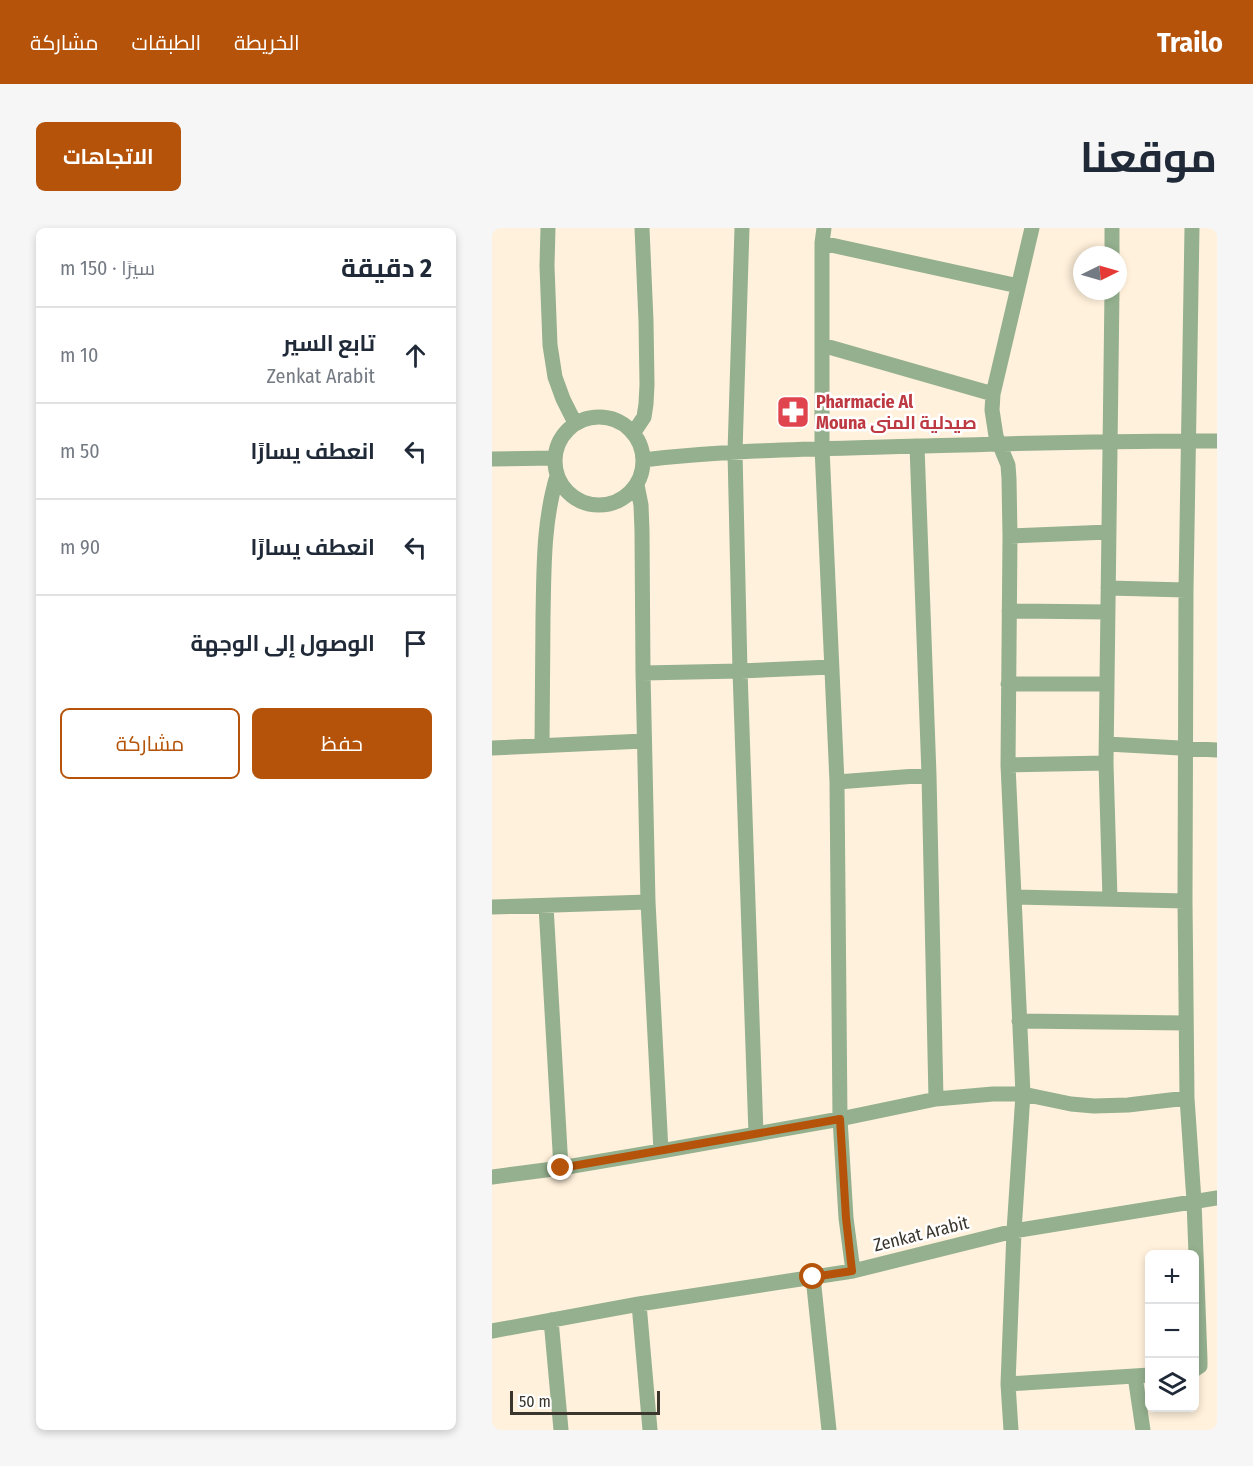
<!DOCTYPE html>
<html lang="ar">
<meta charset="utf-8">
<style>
body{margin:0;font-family:"Fira Sans Condensed",Cairo,sans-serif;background:#f6f6f7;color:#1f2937;direction:rtl}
.controls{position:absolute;right:18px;bottom:18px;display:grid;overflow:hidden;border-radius:9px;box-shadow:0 3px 9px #0003}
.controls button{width:54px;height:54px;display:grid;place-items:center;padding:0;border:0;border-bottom:2px solid #e0e1e3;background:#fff;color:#1f2937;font:30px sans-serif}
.compass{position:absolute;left:581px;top:18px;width:54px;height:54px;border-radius:50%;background:#fff;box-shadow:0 3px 9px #0003;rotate:85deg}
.scale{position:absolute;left:18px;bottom:15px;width:150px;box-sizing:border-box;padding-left:6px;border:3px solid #3b362d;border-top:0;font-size:16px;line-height:21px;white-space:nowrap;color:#3b362d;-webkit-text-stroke:4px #fff;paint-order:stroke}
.stop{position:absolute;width:18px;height:18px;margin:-14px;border:4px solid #b45309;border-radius:50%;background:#fff}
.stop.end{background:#b45309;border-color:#fff;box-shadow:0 2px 6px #0008}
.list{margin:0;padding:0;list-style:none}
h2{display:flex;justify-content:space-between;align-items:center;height:78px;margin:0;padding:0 24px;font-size:26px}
h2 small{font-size:20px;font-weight:400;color:#747a83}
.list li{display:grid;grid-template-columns:39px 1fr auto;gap:18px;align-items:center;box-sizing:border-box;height:96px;padding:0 24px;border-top:2px solid #e0e1e3}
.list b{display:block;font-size:22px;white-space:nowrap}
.list p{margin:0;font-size:20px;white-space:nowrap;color:#747a83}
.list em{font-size:20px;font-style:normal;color:#747a83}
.actions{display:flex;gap:12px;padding:18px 24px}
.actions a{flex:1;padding:14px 0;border:2px solid #b45309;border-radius:9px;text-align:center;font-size:21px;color:#b45309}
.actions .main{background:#b45309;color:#fff}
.icon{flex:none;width:33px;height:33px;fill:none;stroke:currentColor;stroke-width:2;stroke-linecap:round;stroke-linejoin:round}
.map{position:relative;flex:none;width:725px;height:1202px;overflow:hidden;direction:ltr;border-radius:9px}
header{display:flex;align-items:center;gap:36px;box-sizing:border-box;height:84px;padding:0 30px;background:#b45309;color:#fff}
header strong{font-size:28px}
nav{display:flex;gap:33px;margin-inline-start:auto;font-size:21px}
.intro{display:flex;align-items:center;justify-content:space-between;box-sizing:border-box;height:144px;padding:0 36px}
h1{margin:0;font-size:42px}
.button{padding:15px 27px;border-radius:9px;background:#b45309;color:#fff;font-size:21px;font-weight:700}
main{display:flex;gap:36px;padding:0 36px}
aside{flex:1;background:#fff;border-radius:9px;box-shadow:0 3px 9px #0003}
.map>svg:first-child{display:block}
.building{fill:#e096de;stroke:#8b7a8b;stroke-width:1.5}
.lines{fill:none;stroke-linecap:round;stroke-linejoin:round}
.minor{stroke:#94b08e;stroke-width:15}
.route{stroke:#b45309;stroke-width:8}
.labels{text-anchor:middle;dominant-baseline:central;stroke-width:5;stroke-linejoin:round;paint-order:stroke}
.health-label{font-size:18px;font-weight:bold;fill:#be3a42;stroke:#fff;text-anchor:start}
.street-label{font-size:18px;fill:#3b362d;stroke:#fff}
</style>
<header>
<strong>Trailo</strong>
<nav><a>الخريطة</a><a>الطبقات</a><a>مشاركة</a></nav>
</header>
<div class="intro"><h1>موقعنا</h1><a class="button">الاتجاهات</a></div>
<main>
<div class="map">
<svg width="725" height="1202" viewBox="0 0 725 1202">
<rect width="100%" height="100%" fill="#fff1db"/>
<path class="building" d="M289 171 311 172V199L289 198Z"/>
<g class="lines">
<path class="minor" d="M56 0 55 38 58 117 63 149 71 171 83 195
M250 0 243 224 248 443 264 906
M332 0 330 15V220L345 554 348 891 354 990 361 1043
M700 0 694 362 693 673 695 870 702 973 708 1131V1138L702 1142
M330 15 526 58
M620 27V0
M330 117 501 166
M63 233a44 44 0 1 1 88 0a44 44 0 1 1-88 0Z
M142 204 152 189 154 176 155 157 154 93 150 0
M425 218 437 547 444 871
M0 231 63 230
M151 232C242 221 333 221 424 218 525 216 625 212 725 213
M145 257 149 277 150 303 151 445 156 674 169 923
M518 308 617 304
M616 360 694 362
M517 383 616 384
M151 445 248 443 339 439
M516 456H615
M615 516 725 522
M50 518C50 475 51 432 51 389 52 342 51 294 65 248
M0 520 152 513
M516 537 614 535
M345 554 437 547
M522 669 693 673
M618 671 614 535 620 63
M54 678 69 940
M0 679 156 674
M527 793 694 795
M0 949 69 940 169 923 348 891 444 871 501 866H531L579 876 602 878 636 877 695 870
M321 1049 337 1202
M147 1076 158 1202
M59 1092 69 1202
M0 1103 147 1076 361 1043 522 1003 725 970
M643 1148 651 1202
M516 1156 658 1147
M519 1202 516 1156 522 1003 531 866 516 537 518 308 517 251 516 237 504 208 500 182 501 166 540 0"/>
</g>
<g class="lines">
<path class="route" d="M69 940 348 891 354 990 360 1043 321 1049"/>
</g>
<defs>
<symbol id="pharmacy-square" viewBox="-11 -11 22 22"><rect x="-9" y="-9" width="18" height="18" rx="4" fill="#e0444e" stroke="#fff"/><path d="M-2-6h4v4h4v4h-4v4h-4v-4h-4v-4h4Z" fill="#fff"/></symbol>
</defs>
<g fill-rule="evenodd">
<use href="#pharmacy-square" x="282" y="165" width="38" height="38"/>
</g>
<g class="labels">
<g class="health-label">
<text x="324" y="174">Pharmacie Al<tspan x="324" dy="21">Mouna صيدلية المنى</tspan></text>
</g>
<g class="street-label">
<text transform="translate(429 1006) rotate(-14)">Zenkat Arabit</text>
</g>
</g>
</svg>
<div class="controls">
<button>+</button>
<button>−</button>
<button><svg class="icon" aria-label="layers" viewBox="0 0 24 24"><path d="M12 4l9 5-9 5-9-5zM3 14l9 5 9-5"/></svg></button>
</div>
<svg class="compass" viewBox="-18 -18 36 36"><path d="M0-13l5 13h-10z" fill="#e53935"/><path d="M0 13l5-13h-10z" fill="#747a83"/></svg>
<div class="scale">50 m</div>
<div class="stop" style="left:321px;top:1049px"></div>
<div class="stop end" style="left:69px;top:940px"></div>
</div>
<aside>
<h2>2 دقيقة<small>سيرًا · 150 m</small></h2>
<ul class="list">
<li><svg class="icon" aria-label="ahead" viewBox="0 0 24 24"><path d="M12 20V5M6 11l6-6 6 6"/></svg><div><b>تابع السير</b><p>Zenkat Arabit</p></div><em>10 m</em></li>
<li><svg class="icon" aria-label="left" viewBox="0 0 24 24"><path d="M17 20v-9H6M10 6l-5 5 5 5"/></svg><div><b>انعطف يسارًا</b></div><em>50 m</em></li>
<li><svg class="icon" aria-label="left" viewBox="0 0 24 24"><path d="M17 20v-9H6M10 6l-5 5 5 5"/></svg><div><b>انعطف يسارًا</b></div><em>90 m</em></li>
<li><svg class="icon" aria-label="arrive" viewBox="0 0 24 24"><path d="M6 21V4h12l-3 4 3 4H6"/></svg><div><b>الوصول إلى الوجهة</b></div></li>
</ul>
<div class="actions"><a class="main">حفظ</a><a>مشاركة</a></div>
</aside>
</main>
